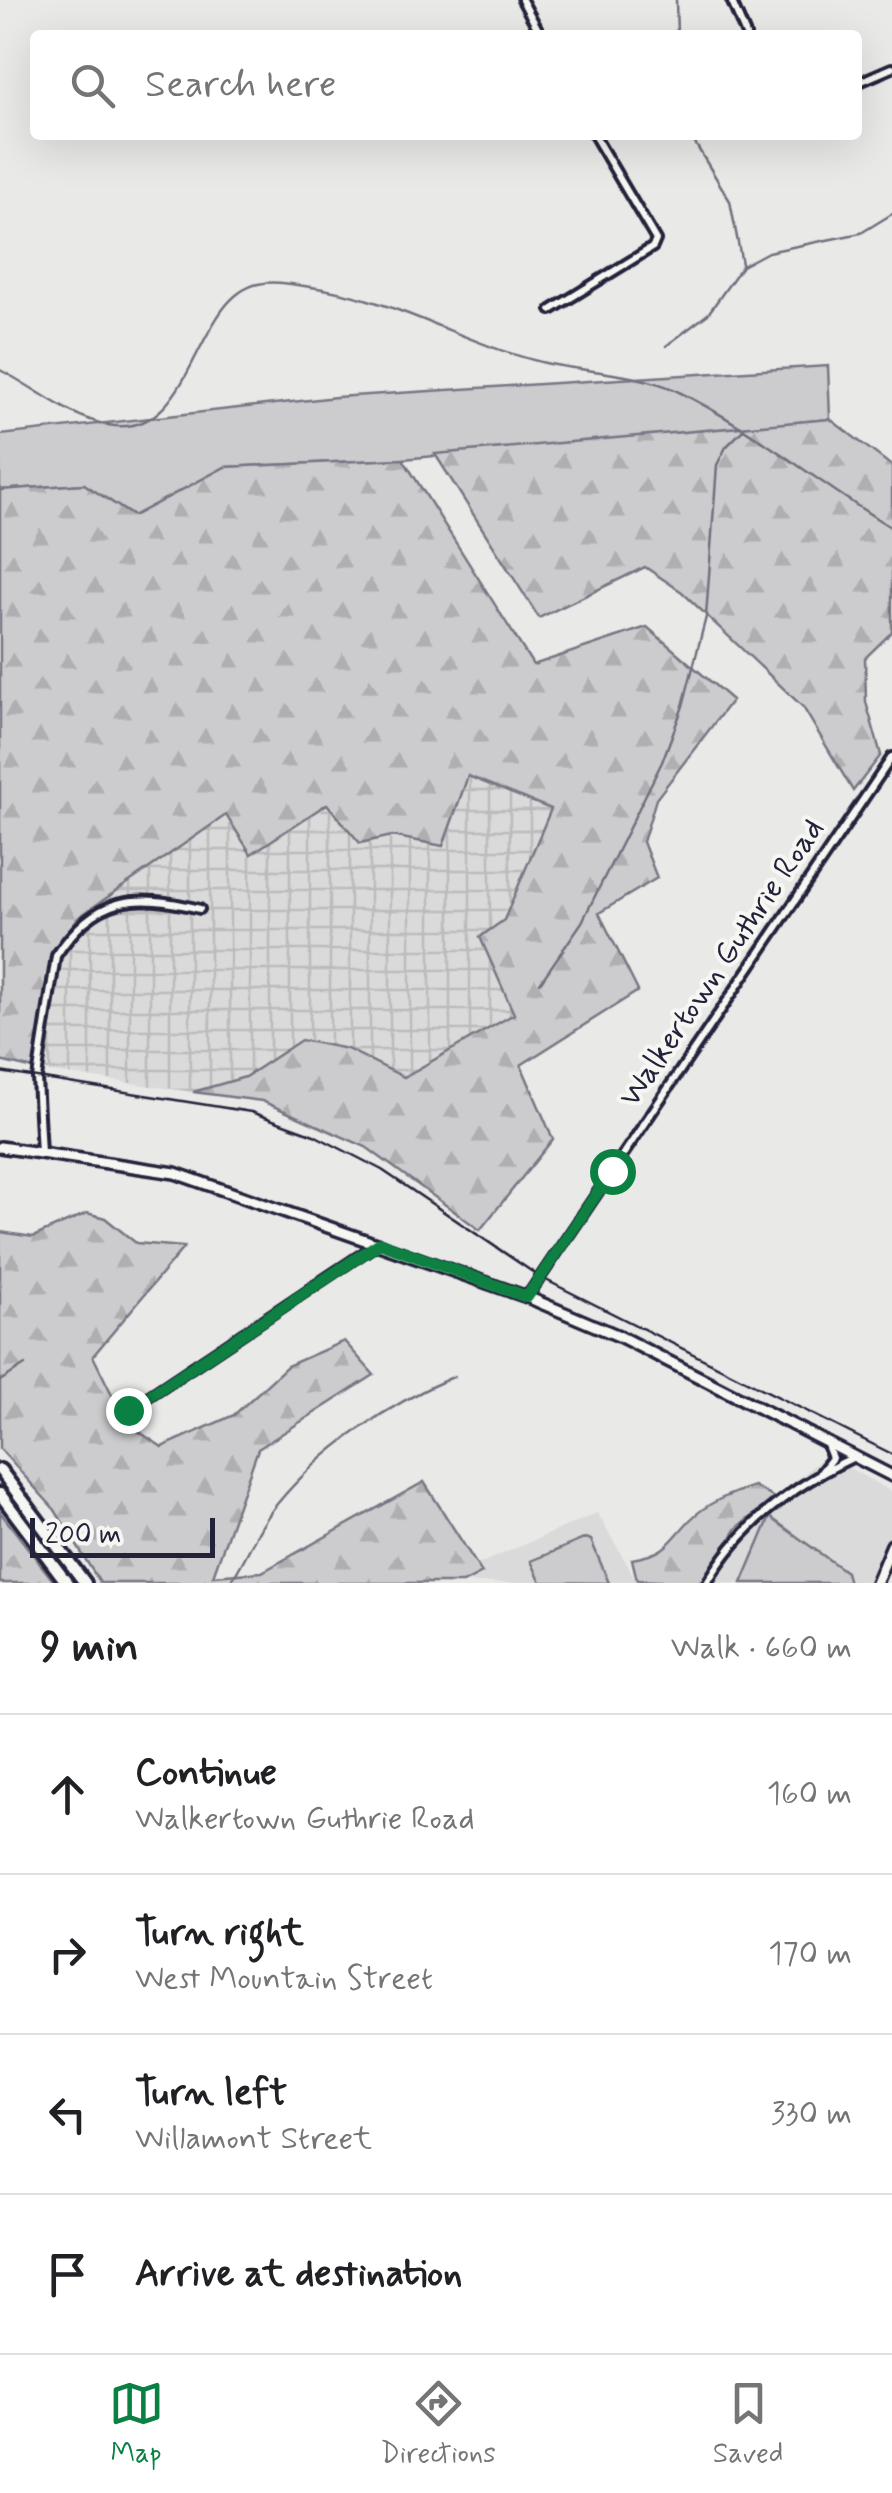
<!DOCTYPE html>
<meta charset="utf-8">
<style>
body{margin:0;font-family:Mynerve,sans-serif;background:#f2f2f2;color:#202124}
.scale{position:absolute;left:30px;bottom:25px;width:185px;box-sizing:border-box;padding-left:10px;border:5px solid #22223b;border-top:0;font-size:28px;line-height:35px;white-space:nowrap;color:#22223b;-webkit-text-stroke:8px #f6f6f2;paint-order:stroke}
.stop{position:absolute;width:30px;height:30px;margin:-22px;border:8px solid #0b8043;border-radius:50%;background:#fff}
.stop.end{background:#0b8043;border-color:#fff;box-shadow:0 2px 10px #0008}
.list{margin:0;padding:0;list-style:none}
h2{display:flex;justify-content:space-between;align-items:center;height:130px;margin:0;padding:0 40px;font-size:42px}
h2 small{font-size:32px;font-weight:400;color:#757577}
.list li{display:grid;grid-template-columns:65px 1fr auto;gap:30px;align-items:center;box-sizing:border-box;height:160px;padding:0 40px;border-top:2px solid #e0e0e0}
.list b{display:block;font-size:38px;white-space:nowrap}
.list p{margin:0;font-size:32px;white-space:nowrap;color:#757577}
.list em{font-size:32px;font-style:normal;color:#757577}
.icon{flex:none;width:55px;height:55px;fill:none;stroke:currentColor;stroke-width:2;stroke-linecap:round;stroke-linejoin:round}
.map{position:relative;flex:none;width:892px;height:1583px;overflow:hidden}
.search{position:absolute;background:#fff;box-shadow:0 10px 40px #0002;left:30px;right:30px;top:30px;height:110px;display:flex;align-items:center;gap:25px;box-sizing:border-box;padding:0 35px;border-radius:10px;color:#757577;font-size:38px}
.sheet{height:770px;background:#fff}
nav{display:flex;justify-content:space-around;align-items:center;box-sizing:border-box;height:140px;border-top:2px solid #e0e0e0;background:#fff;font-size:28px;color:#757577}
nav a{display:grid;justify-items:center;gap:5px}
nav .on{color:#0b8043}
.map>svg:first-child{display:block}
.built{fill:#dadada}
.industrial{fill:url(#industrial-grid)}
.grass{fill:#ccccce;stroke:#777784;stroke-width:2.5}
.forest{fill:url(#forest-firs);stroke:#777784;stroke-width:2.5}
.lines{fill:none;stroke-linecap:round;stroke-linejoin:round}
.stream{stroke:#71717f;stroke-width:2.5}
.minor-casing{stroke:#22223b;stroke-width:14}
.major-casing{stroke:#22223b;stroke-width:16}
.highway-casing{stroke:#22223b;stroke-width:18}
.minor{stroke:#f6f6f2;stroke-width:6}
.major{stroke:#f6f6f2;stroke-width:9}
.highway{stroke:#f6f6f2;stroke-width:10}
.rail{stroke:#22223b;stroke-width:2.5}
.route{stroke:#0b8043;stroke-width:12}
.labels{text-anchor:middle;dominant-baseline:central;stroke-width:8;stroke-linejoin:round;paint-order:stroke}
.street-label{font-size:32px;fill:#22223b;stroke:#f6f6f2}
</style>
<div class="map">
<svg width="892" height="1583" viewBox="0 0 892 1583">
<defs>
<pattern id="industrial-grid" width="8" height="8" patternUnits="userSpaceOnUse" patternTransform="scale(2.5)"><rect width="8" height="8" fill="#dadada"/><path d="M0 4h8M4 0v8" fill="none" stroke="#bbbbbc"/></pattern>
<pattern id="forest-firs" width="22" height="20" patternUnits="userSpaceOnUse" patternTransform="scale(2.5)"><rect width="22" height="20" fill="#ccccce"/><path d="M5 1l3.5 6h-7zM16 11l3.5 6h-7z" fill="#afafb2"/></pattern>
</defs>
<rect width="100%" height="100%" fill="#e9e9e7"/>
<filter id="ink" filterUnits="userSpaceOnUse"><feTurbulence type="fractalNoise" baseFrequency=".01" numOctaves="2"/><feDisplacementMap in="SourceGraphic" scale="20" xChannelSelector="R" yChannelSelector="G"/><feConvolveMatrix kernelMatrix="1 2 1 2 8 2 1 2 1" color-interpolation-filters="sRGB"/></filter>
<g filter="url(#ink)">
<path class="built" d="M826 1455 892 1492V1529L869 1583H692L733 1535Z
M597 1513 638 1583H435Z"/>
<path class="industrial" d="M467 776 551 809 504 920 514 1014 404 1077 347 1049 301 1040 244 1077 193 1092 31 1069 51 952 79 917 226 815 327 804 360 842 392 836 443 845Z"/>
<path class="grass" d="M828 366 830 419 403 459 225 467 133 516 84 484 0 490V435L336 397Z
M770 1517 846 1572 849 1583H742Z
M586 1538 591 1540 609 1583 541 1582 531 1561Z"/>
<path class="forest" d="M830 419 892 466V632L865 658 866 702 881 755 853 791 803 707 682 592 645 567 539 618 435 454Z
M403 459 533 665 647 627 732 700 656 799 643 842 657 878 599 913 638 991 521 1065 553 1139 480 1230 366 1147 262 1101 193 1092 245 1077 301 1040 347 1049 404 1077 514 1014 480 937 504 920 551 809 468 776 443 846 392 836 360 843 327 804 251 854 226 815 79 917 51 952 38 1070 0 1061V490L84 484 133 516 225 467Z
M87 1213 105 1218 136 1243 184 1247 93 1356 126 1423 162 1447 234 1415 287 1366 344 1341 374 1375 258 1449 213 1576 262 1572 424 1482 482 1573 463 1583H100L55 1510 0 1449V1232L33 1237Z
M754 1486 774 1498 737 1528 702 1583 637 1580 632 1559C668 1553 667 1544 690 1520 708 1502 730 1494 754 1486Z
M0 1512 55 1583H0Z"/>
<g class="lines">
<path class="stream" d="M676 0 677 35
M690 135 730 201 742 264
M666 346 708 314 742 266 768 252 861 233 892 214
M0 370C36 388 68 417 108 425 194 442 193 298 258 284 276 280 294 285 311 287 397 299 459 342 541 362 582 372 639 373 675 390 753 428 818 483 892 528
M540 983 582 922 662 762 683 706 706 617 717 465 726 447 743 430
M0 1381 25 1365
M230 1583C247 1558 257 1528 277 1504 323 1448 389 1404 455 1376"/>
<defs>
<path id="minor" d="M522 0 541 35
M731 0 746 35
M857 83 892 68
M551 310 653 247 656 240 594 135
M41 1153 37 1078 56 956C95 895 136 893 200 909
M527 1297 892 757
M128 1410 377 1244
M821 1472 832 1458 827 1445
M707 1583C740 1525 794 1485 854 1457"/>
<path id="major" d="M0 1147 175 1173 527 1297 619 1336 892 1476
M876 1583 892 1545"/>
<path id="highway" d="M0 1470 85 1583
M0 1494 67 1583"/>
</defs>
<use href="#minor" class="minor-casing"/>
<use href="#major" class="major-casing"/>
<use href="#highway" class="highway-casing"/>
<use href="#minor" class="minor"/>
<use href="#major" class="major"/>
<use href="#highway" class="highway"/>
<path class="rail" d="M0 1072 251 1112 314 1135 382 1170 540 1277 892 1454"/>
</g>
</g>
<g class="lines" filter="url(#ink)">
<path class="route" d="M128 1410 380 1243 527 1297 612 1171"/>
</g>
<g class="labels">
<g class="street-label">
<text transform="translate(722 963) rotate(-56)">Walkertown Guthrie Road</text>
</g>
</g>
</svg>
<div class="scale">200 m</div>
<div class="stop" style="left:612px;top:1171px"></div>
<div class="stop end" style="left:128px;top:1410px"></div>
<div class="search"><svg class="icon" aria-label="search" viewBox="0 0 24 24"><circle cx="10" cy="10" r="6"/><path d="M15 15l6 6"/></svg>Search here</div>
</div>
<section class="sheet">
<h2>9 min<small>Walk · 660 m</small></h2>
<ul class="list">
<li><svg class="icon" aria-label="ahead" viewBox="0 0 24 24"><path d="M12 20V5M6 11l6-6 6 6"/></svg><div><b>Continue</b><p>Walkertown Guthrie Road</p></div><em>160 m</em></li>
<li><svg class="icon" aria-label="right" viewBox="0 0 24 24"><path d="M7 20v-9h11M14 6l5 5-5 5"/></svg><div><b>Turn right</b><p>West Mountain Street</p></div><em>170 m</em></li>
<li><svg class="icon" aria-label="left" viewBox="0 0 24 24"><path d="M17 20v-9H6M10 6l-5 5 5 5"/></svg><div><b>Turn left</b><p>Willamont Street</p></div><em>330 m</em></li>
<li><svg class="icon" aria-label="arrive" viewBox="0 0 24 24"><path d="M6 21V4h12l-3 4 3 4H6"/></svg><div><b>Arrive at destination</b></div></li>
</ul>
</section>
<nav>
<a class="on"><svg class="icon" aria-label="map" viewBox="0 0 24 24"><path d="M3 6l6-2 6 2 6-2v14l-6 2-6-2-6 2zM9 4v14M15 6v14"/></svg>Map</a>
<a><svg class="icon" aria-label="directions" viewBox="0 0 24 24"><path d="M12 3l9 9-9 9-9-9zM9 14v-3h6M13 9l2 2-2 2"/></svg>Directions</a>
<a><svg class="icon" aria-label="saved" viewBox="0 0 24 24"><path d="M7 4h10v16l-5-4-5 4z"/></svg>Saved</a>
</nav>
